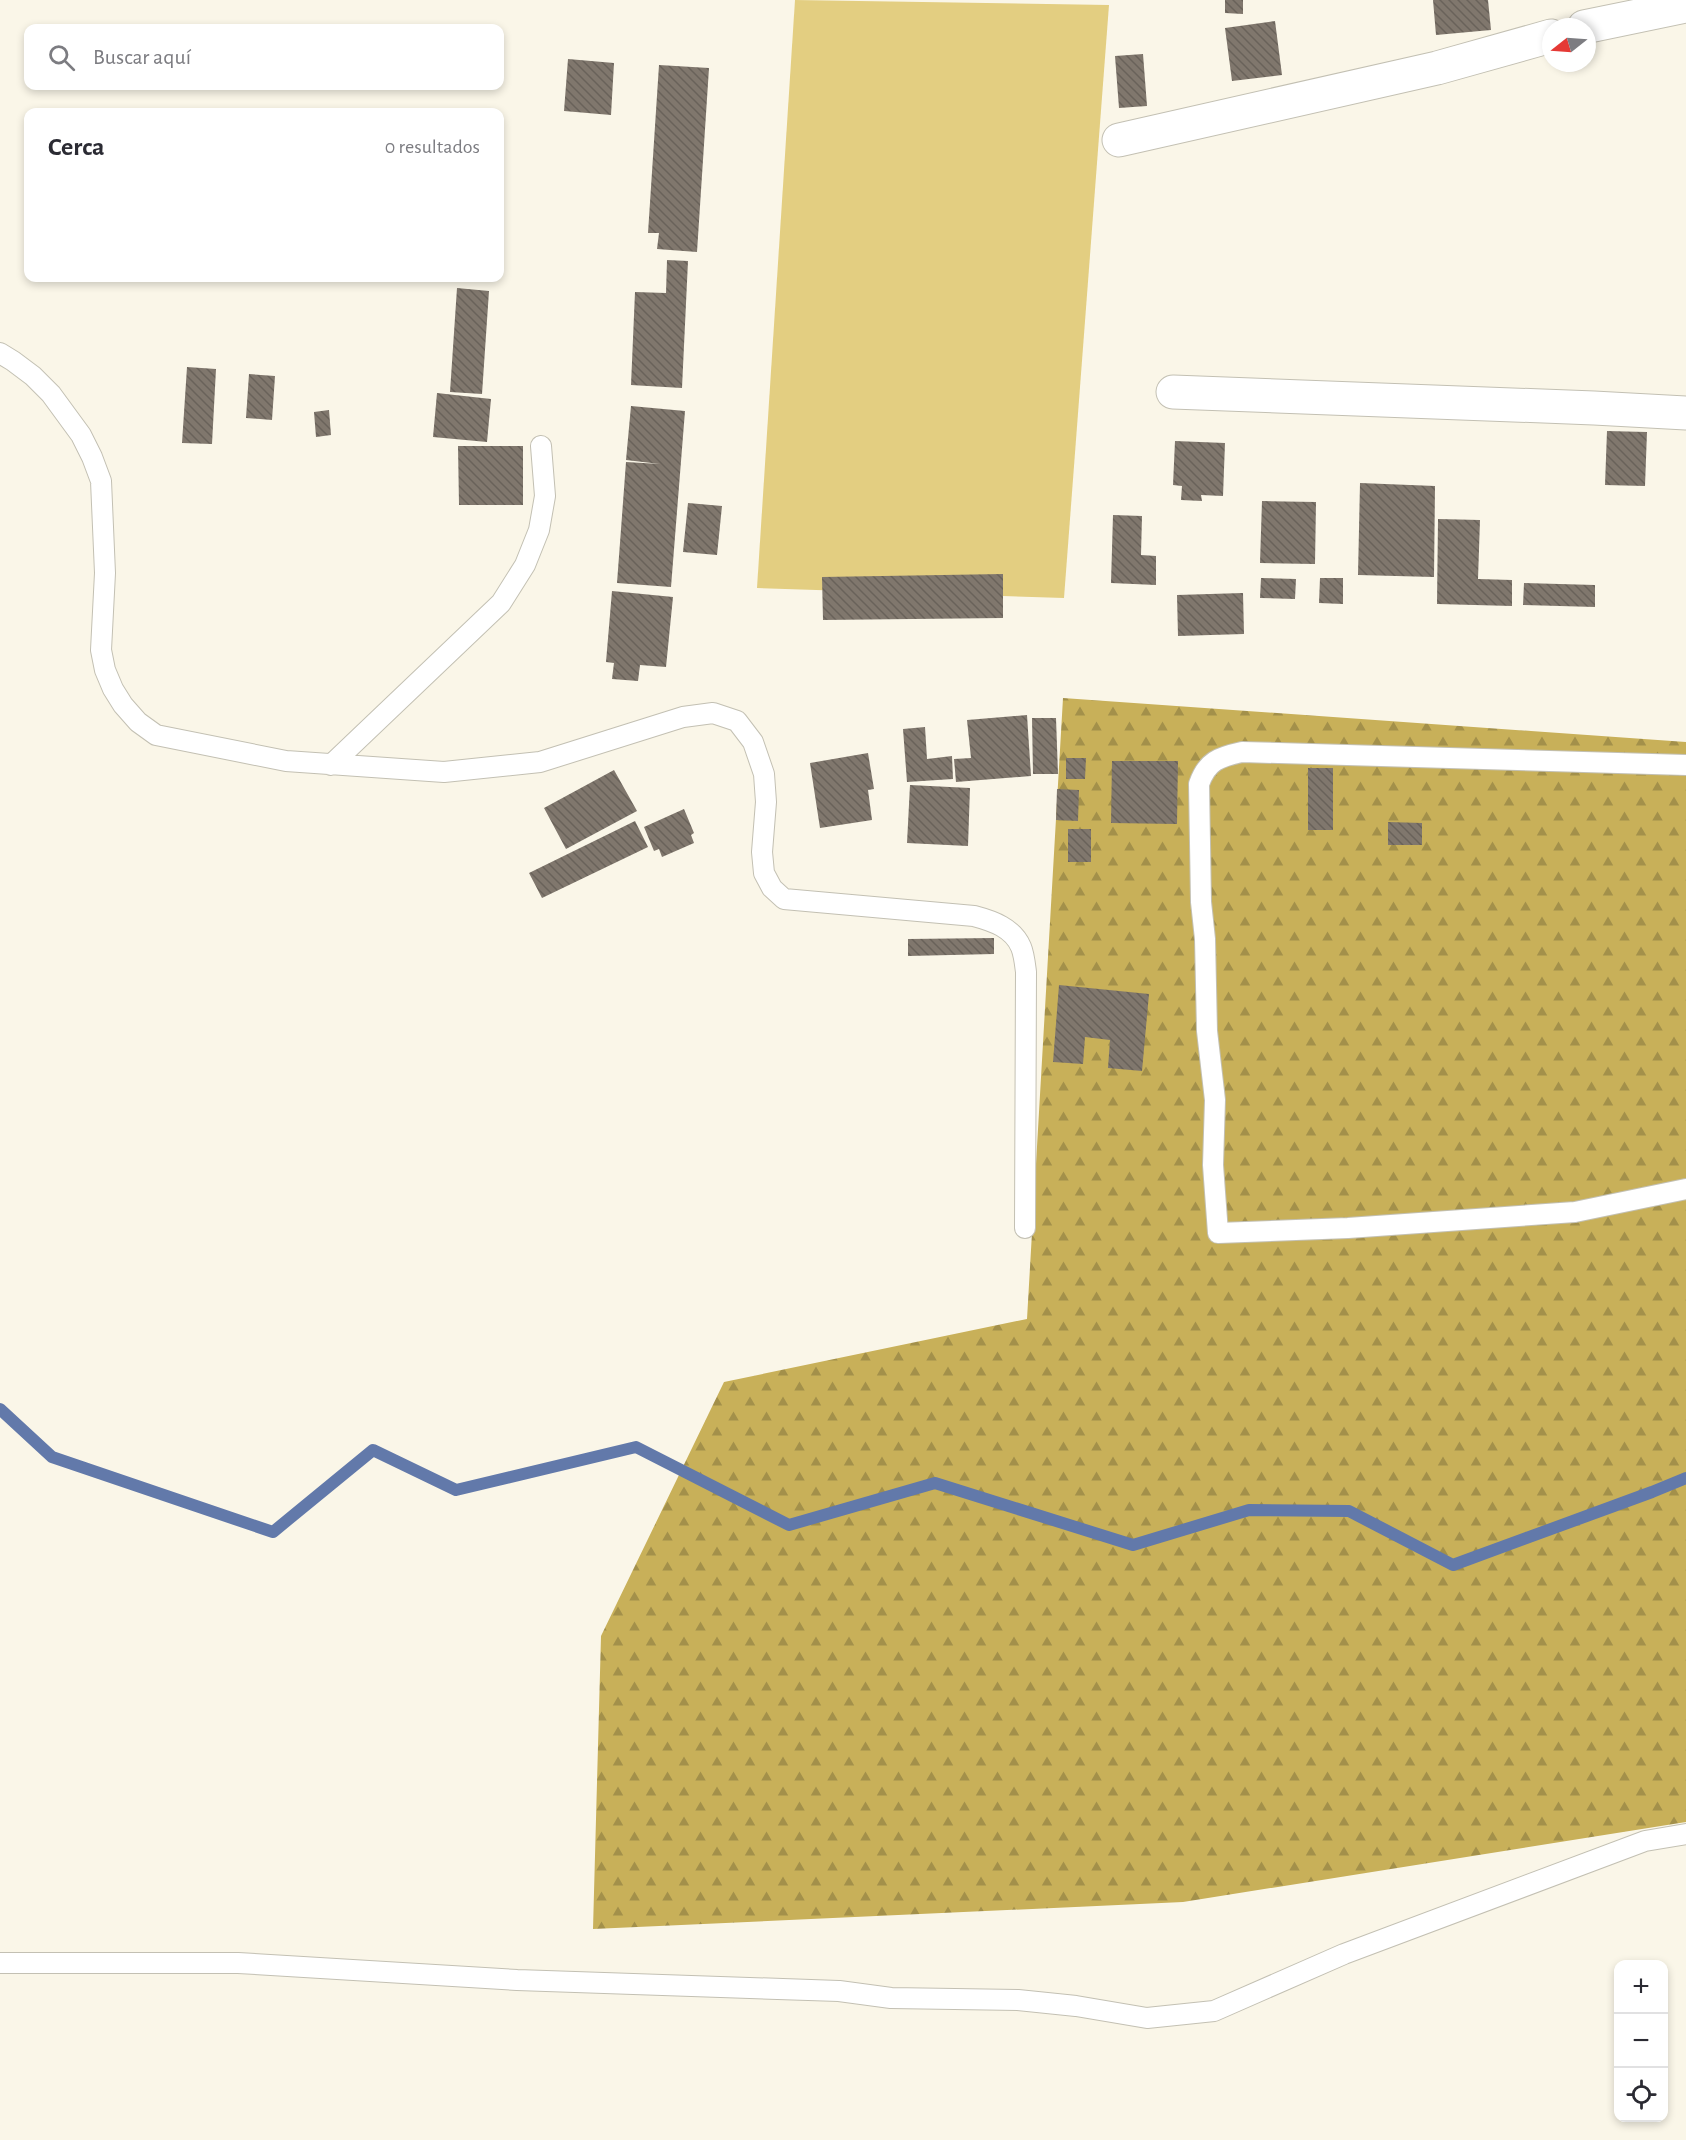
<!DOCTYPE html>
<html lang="es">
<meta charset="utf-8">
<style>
body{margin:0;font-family:"Alegreya Sans",sans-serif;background:#f2f2f3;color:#2b2b33}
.controls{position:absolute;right:18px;bottom:18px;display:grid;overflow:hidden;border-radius:12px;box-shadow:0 3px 9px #0003}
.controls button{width:54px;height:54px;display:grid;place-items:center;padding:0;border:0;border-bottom:2px solid #e1e1e2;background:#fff;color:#2b2b33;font:30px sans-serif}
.compass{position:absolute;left:1542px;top:18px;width:54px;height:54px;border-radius:50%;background:#fff;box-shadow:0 3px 9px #0003;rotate:253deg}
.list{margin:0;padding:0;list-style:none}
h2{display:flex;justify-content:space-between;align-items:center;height:78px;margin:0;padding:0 24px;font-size:26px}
h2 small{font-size:20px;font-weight:400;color:#7c7c81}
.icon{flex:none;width:33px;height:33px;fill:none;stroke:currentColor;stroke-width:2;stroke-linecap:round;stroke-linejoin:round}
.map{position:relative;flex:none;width:1686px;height:2140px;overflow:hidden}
.search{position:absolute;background:#fff;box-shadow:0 3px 9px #0003;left:24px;top:24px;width:480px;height:66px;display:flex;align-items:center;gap:15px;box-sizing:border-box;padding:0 21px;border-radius:12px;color:#7c7c81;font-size:22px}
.panel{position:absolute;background:#fff;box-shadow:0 3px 9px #0003;left:24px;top:108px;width:480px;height:174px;border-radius:12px}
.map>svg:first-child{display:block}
.forest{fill:url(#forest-firs)}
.pitch{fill:#e3ce81}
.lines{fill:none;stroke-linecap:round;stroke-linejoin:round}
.stream{stroke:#6279aa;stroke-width:12}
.building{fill:url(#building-back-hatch)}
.service-casing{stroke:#c3c0b3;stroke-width:22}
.minor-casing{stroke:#c3c0b3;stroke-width:35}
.service{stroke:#fff;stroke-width:20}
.minor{stroke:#fff;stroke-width:33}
</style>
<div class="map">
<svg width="1686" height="2140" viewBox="0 0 1686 2140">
<defs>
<pattern id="forest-firs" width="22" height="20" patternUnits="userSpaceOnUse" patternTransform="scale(1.5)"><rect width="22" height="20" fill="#c8b059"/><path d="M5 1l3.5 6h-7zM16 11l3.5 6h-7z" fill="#a3904a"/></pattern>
<pattern id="building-back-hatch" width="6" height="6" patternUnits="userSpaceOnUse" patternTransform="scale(1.5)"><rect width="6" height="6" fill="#80776d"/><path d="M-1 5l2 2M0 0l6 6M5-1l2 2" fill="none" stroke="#69625a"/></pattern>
</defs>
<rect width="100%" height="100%" fill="#faf6e8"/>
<path class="forest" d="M1063 698 1686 742V1822L1183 1902 593 1929 601 1636 724 1382 1027 1319Z"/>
<path class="pitch" d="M795 0 1109 5 1064 598 757 588Z"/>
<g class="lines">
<path class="stream" d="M0 1409 52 1457 273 1532 373 1450 456 1490 636 1447 789 1525 935 1483 1133 1545 1249 1510 1349 1511 1453 1565 1652 1492 1686 1478"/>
</g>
<path class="building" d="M1225 0H1243V14L1225 13Z
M1433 0H1488L1491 30 1436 35Z
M1275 21 1282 75 1232 81 1225 28Z
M1143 54 1147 106 1119 108 1115 56Z
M568 59 614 63 611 115 564 111Z
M659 65 709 68 697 252 657 249 659 233H648Z
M667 260 688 261 682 388 631 385 635 292 666 293Z
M457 288 489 291 482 394 450 392Z
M187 367 216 369 212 444 182 443Z
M249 374 275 376 272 420 246 418Z
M437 393 491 399 487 442 433 437Z
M631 406 685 411 671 587 617 583 626 462 660 464 626 460Z
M329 410 331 435 316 437 314 412Z
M1607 431 1647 432 1645 486 1605 485Z
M1175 441 1225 443 1223 496 1201 495 1202 501 1181 500 1182 486 1173 485Z
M458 446H523V505H459Z
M1360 483 1435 486 1434 577 1358 575Z
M1262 501 1316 502 1315 564 1260 563Z
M688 503 722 506 717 555 683 552Z
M1113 515 1142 516 1141 555 1156 556V585L1111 583Z
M1438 519 1480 520 1478 579 1512 580V606L1437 604Z
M1003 574V618L823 620 822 577Z
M1261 578 1296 579 1295 599 1260 598Z
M1320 578H1343V604L1319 603Z
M1524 583 1595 585V607L1523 605Z
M612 591 673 597 666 667 640 665 638 681 612 679 614 663 606 662Z
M1243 593 1244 634 1178 636 1177 595Z
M1027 715 1031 776 956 782 954 759 971 758 967 720Z
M1032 718H1056L1058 774H1033Z
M925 727 927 759 952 756 953 779 907 782 903 729Z
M868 753 874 789 868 790 872 820 820 828 810 763Z
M1066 758H1086L1085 779H1066Z
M1112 761H1178L1177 824 1111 823Z
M1308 768H1333V830H1308Z
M614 770 637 811 566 849 544 808Z
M910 785 970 788 968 846 907 843Z
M1057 789 1079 790 1078 821 1056 820Z
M684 809 694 833 691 835 694 843 662 857 659 849 654 851 644 827Z
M635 821 648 847 542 898 529 873Z
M1388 822 1422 823V845H1388Z
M1068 829H1091V862H1068Z
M994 938V954L908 956V939Z
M1059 985 1149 994 1142 1071 1108 1068 1110 1040 1085 1037 1083 1064 1053 1062Z"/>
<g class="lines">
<defs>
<path id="service" d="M0 353 13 361 33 376 51 394 81 435 92 457 101 481 105 573 101 650 105 670 113 689 123 705 138 722 156 735 286 761 444 772 540 762 683 717 713 713 737 721 753 742 764 774 766 802 762 852 764 873 772 888 784 899 974 916C993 921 1013 928 1021 947 1024 954 1025 964 1026 972L1025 1228
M331 765 501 603 525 565 539 530 545 496 541 446
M1686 765 1242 752C1219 757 1207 761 1199 784L1201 902 1205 939 1207 1031 1215 1100 1213 1165 1218 1233 1348 1228 1575 1212 1686 1189
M0 1963H238L517 1980 839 1991 891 1998 1018 2000 1076 2006 1147 2018 1214 2011 1344 1954 1645 1841 1686 1834"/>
<path id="minor" d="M1584 27 1686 6
M1119 140 1437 68 1551 36
M1173 392 1594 408 1686 413"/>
</defs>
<use href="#service" class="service-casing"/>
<use href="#minor" class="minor-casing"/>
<use href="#service" class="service"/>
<use href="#minor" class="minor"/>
</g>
</svg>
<div class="controls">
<button>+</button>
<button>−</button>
<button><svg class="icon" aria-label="locate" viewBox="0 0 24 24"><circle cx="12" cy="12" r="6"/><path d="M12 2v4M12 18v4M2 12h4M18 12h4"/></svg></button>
</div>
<svg class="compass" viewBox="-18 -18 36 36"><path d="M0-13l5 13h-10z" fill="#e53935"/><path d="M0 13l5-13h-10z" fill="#7c7c81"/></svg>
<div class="search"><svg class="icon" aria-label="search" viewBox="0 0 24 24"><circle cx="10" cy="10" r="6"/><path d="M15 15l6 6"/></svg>Buscar aquí</div>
<section class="panel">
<h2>Cerca<small>0 resultados</small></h2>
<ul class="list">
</ul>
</section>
</div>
